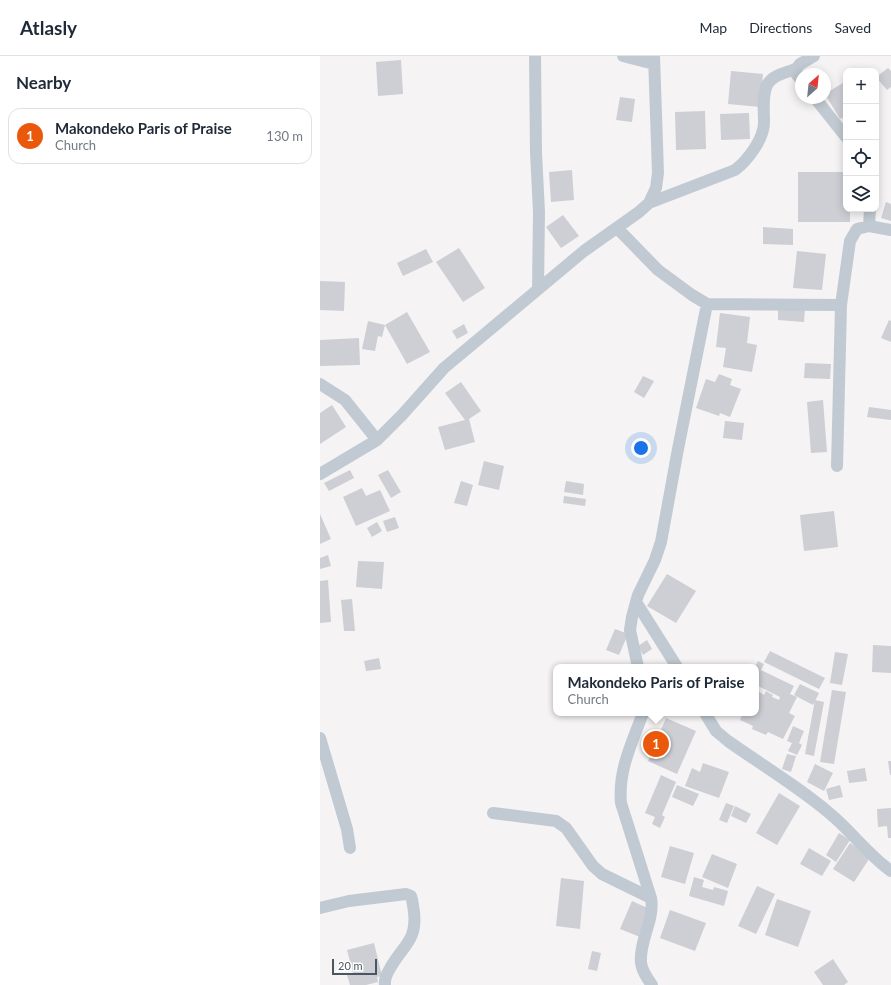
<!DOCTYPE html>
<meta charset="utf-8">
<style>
body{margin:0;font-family:Lato,sans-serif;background:#f2f2f3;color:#1f2937}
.controls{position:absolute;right:12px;top:12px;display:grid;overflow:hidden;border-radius:8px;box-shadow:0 2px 10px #0003}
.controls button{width:36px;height:36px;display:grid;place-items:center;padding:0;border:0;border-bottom:1px solid #e0e1e3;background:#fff;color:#1f2937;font:20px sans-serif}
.compass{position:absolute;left:475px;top:12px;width:36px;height:36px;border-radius:50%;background:#fff;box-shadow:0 2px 10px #0003;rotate:27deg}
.scale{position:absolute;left:12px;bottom:10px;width:45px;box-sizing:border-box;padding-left:4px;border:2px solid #4a5661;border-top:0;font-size:11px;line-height:14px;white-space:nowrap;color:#4a5661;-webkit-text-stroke:3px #fff;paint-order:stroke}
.you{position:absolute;left:321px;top:392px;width:14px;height:14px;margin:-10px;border:3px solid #fff;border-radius:50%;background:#1a73e8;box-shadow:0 0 0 6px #1a73e833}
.badge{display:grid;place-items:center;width:26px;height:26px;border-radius:50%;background:#ea580c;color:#fff;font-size:13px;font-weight:700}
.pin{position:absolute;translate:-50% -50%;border:2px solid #fff;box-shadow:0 1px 4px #0006}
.popup{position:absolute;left:233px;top:608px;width:206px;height:52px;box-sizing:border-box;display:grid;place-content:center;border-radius:8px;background:#fff;filter:drop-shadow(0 1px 3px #0005);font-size:13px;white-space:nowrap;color:#747a83}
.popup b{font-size:15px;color:#1f2937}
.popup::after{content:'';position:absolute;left:50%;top:100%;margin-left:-8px;border:8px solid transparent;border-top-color:#fff}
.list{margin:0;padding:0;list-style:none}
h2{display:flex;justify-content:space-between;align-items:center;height:52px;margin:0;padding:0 16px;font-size:17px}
h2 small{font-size:13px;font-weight:400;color:#747a83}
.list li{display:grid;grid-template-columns:26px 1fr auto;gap:12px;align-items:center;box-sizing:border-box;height:56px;margin:0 8px 8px;padding:0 8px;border:1px solid #e0e1e3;border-radius:12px}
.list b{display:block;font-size:15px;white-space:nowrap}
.list p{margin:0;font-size:13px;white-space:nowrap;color:#747a83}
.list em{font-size:13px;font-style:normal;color:#747a83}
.icon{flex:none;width:22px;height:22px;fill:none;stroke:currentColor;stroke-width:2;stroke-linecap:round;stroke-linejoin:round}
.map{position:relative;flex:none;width:571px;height:929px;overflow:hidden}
header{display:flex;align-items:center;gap:24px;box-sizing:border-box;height:56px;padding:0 20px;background:#fff;border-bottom:1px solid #e0e1e3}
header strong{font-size:19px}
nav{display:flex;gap:22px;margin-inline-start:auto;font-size:14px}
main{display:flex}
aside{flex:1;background:#fff}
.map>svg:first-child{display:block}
.building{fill:#cdcfd5}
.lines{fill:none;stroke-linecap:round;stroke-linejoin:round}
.minor{stroke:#c1cad2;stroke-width:12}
</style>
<header>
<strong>Atlasly</strong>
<nav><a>Map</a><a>Directions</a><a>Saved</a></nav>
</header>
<main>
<aside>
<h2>Nearby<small></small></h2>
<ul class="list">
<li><span class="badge">1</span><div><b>Makondeko Paris of Praise</b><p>Church</p></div><em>130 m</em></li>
</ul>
</aside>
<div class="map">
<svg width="571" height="929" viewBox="0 0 571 929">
<rect width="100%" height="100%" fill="#f5f3f3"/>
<path class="building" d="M81 4 83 38 58 40 56 6Z
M568 12 571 15V31L567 34 556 21Z
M411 15 443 18 440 51 408 48Z
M526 25V60L520 63 505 38Z
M300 41 315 43 312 66 296 64Z
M385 55 386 93 356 94 355 56Z
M429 57 430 83 401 84 400 58Z
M252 114 254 144 231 146 229 116Z
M478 116H526V153H530V166H478Z
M566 146 571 148V165L561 162Z
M243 159 259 180 241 192 226 171Z
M443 171 473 173V189L443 188Z
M139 192 165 232 143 246 116 206Z
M106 193 113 206 83 220 77 207Z
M477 195 506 198 502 234 473 232Z
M0 225 25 226 24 255 0 254Z
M458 251 485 252 484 266 458 264Z
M87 256 110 296 87 308 65 269Z
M400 257 430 261 427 287 437 289 432 316 403 311 406 292 396 291Z
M569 264 571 265V286L561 282Z
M48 265 65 269 62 281 58 280 55 295 42 293Z
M144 268 148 277 137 283 132 275Z
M39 282 40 309 0 310V284Z
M485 307 511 308 510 323 484 322Z
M399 318 412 323 410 329 421 333 410 361 400 357 399 360 376 352 386 323 395 326Z
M323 320 334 325 324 342 314 336Z
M141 326 161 355 149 363 155 386 125 394 118 371 145 364 125 337Z
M503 344 507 396 491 397 487 346Z
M12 349 26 371 0 388V357Z
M549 351 571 354V364L547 361Z
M405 365 424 367 422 384 403 382Z
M164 405 184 410 179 434 158 429Z
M30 414 34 422 9 435 4 427Z
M68 414 81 436 71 442 58 419Z
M141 425 153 429 147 450 134 447Z
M246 425 264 428 263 439 244 436Z
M42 432 46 440 60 434 70 455 36 470 23 441Z
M244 440 266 443 265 450 243 447Z
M514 455 518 491 484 495 480 459Z
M0 458 11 483 0 488Z
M75 461 79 472 67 476 63 465Z
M57 466 62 475 52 481 47 472Z
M8 499 11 510 0 513V502Z
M38 505 64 506 62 533 36 531Z
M347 518 376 535 356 567 327 550Z
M8 524 11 566 0 567V525Z
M32 543 35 575H24L21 544Z
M295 573 308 578 299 599 286 594Z
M327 584 332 593 323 599 318 590Z
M553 589 571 590V617L552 616Z
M450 595 505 622 499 633 444 606Z
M515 596 528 598 522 629 510 627Z
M59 602 61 613 46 615 44 605Z
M438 605 444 608 441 614 474 630 470 638 477 641 469 657 475 660 463 683 448 676 446 679 432 673 433 670 420 664 423 657H436V638L438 635 444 639 446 635 453 639 452 641 459 644 460 641 436 629V611H435Z
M480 628 499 637 493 649 474 639Z
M512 634 526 636 514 708 500 706Z
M495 644 504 646 494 700 485 698Z
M346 662 376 675 357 718 328 705Z
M473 670 484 675 479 687 482 689 477 699 468 695 472 687 467 685Z
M467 698 476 700 471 716 462 713Z
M568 705H571V719H570Z
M383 707 409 716 399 742 365 730 372 712 380 716Z
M495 708 513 717 504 735 487 726Z
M545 712 547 725 529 727 527 715Z
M341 719 356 726 342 759 345 761 340 772 332 768 335 761 325 757Z
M357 729 379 738 373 750 352 741Z
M520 729 523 741 509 744 506 733Z
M459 737 480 750 457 789 436 777Z
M406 747 414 750 407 767 399 764Z
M415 750 431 758 426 767 411 760Z
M571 752V782H568L567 770 558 771 557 753Z
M519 777 530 784 516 806 506 799Z
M530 787 551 800 534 826 513 813Z
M350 790 374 797 365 828 341 821Z
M489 792 511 805 502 820 480 808Z
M392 798 417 808 408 832 382 821Z
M374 821 384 824 382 831 393 834 394 831 408 835 404 850 369 840Z
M241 822 264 825 260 873 236 870Z
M437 830 455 838 436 878 418 870Z
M457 843 491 855 478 891 445 879Z
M312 845 332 854 320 881 300 873Z
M350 854 386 867 375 895 340 882Z
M54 887 62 920 57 921 58 926 46 929H30L27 919 33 917 27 894Z
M272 895 281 897 277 915 268 913Z
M513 903 528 926 524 929H503L494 916Z"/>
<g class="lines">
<path class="minor" d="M215 0 216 97 219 156 218 233
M303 0 334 8
M481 24 477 19 476 13 480 8 494 0
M495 42 526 81
M329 147 415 114C427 105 445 82 444 65 444 54 442 40 447 29 452 19 467 16 476 13
M549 170 550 153
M297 172 338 214 372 239 387 248 521 249
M0 328 25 344 57 384
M517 410 521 249 530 185 537 173 549 170 571 174
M0 418 57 384 82 359 124 312 264 195 319 156 329 147 336 132 338 117 334 0
M316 546 312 561 310 574 318 611
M357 611 316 546 318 539 335 504 341 486 358 393 387 248
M323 657C312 687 298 714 301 747L331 842C335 864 319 884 321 907 322 915 327 922 332 929
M385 657 396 675 408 685C443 710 484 734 515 762 534 779 550 800 571 815
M0 682 27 773 30 792
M173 757 236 765 246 772 273 810 282 818 331 842
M0 852 29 845 86 838 91 840C93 846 93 850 94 856 97 883 85 888 72 909 68 916 64 921 65 929"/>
</g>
</svg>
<div class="controls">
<button>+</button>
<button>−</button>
<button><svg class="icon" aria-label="locate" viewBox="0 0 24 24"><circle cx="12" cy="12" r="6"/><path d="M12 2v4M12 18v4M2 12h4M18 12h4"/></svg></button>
<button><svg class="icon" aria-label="layers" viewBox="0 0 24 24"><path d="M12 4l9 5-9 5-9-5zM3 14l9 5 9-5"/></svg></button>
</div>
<svg class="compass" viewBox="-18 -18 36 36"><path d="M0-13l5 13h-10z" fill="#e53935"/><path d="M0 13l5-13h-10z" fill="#747a83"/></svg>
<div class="scale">20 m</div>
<div class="you"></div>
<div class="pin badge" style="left:336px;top:688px">1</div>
<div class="popup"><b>Makondeko Paris of Praise</b>Church</div>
</div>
</main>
